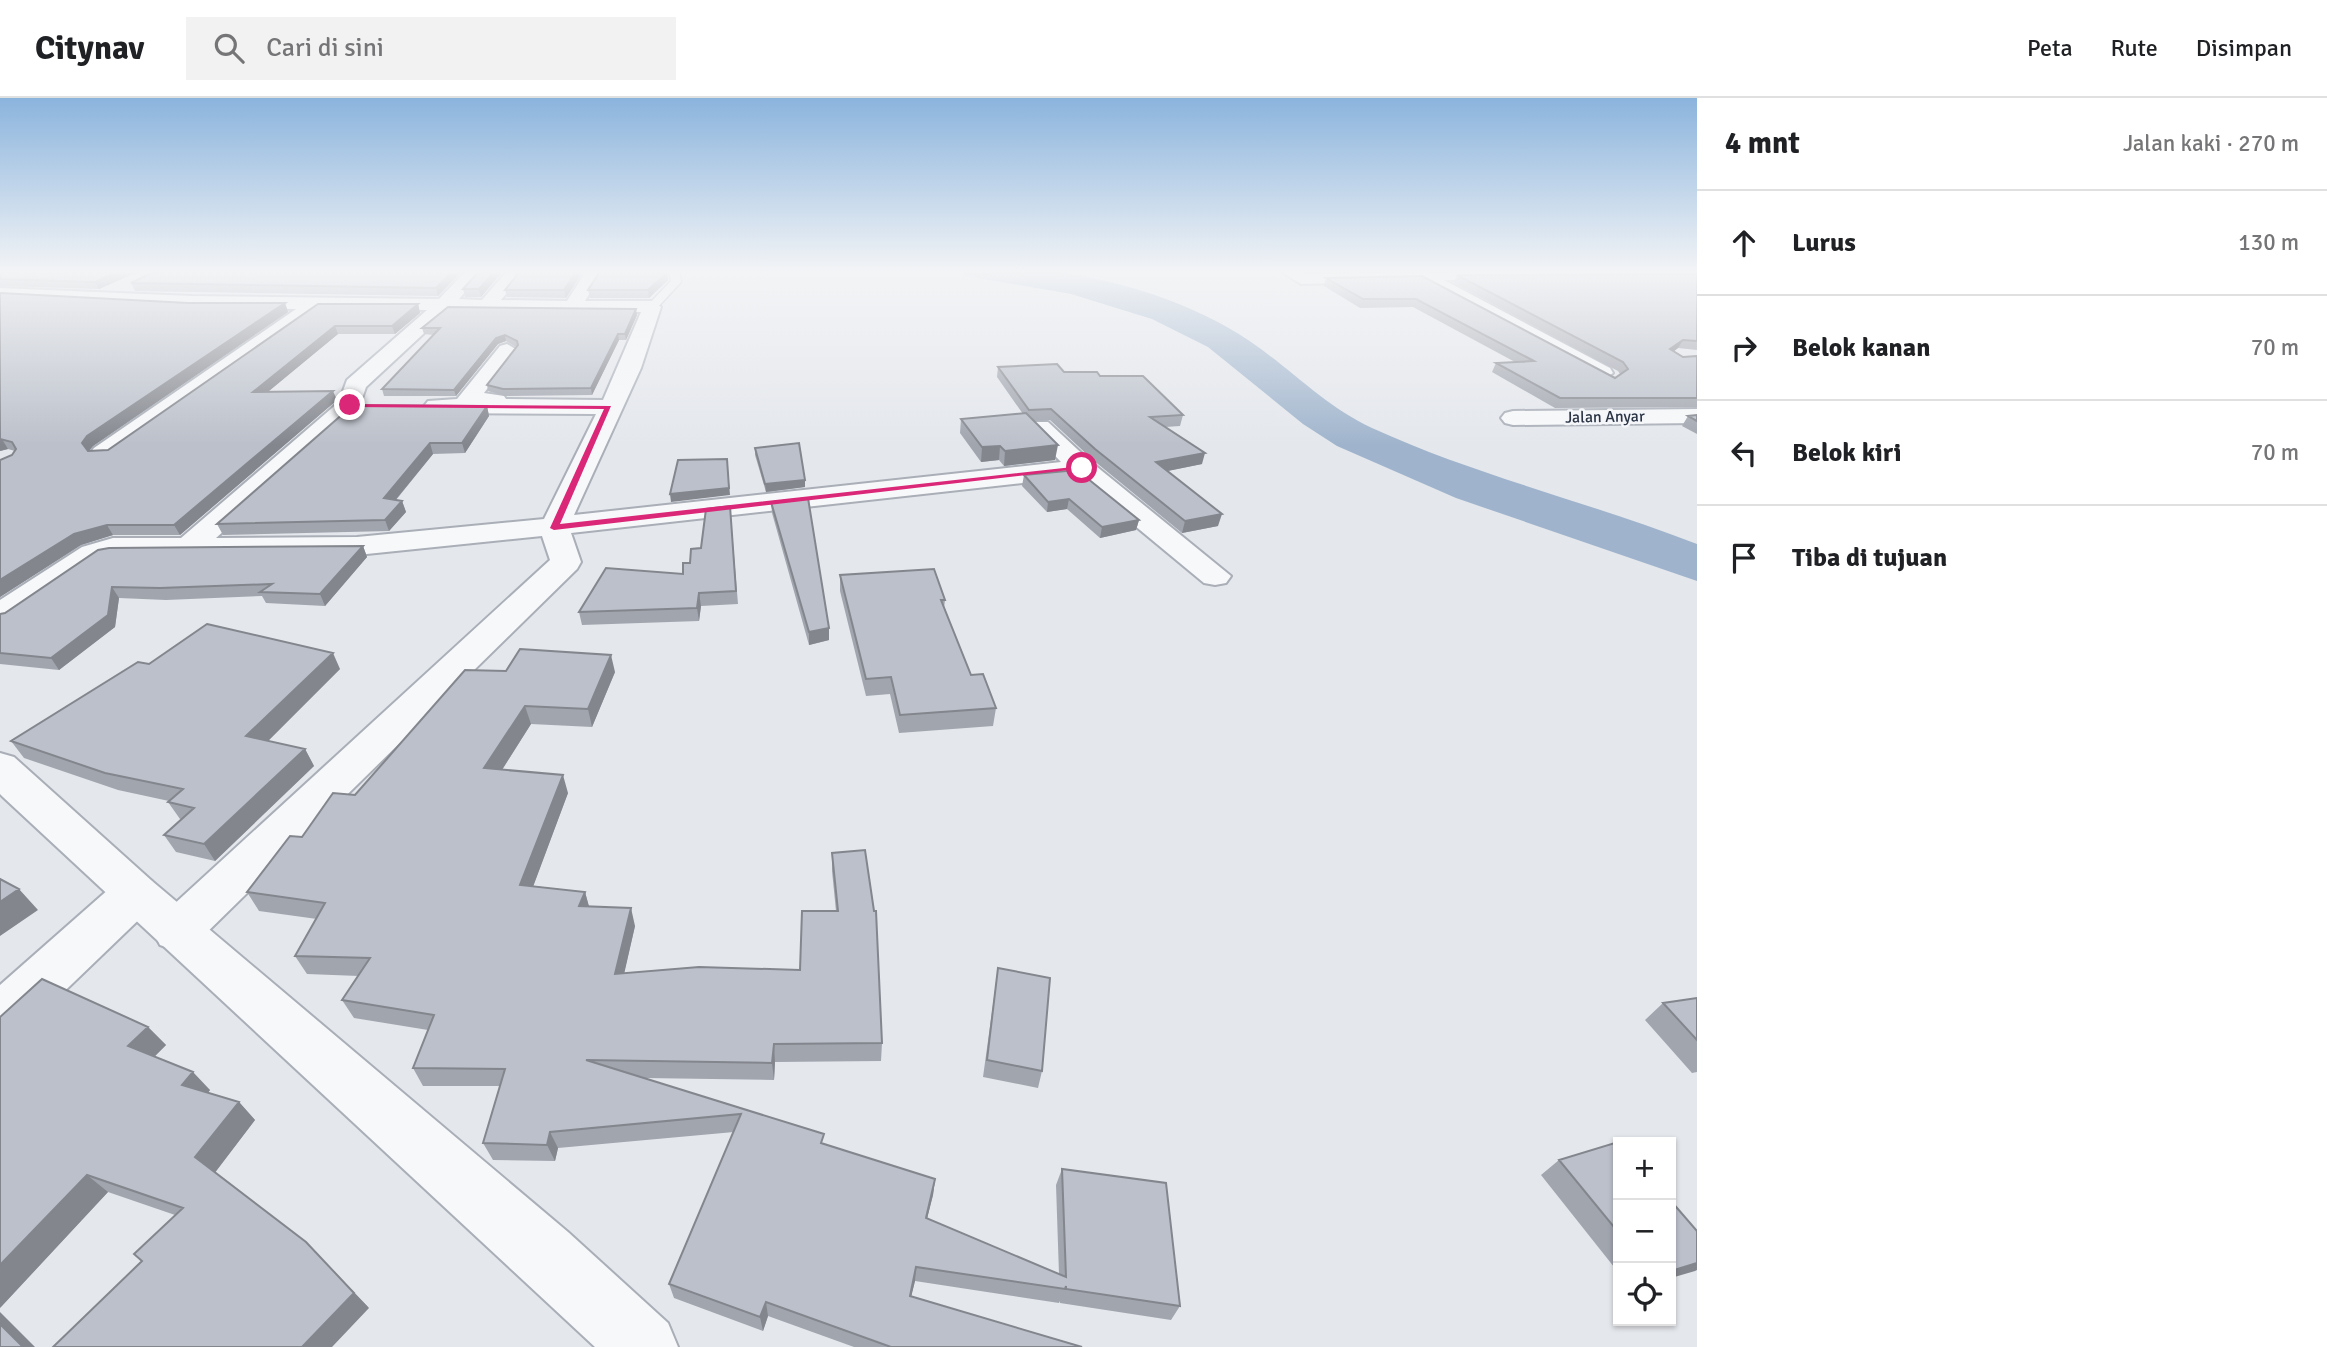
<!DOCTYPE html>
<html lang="id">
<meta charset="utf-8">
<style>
body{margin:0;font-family:Signika,sans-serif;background:#f2f2f2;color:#202124}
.controls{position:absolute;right:21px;bottom:21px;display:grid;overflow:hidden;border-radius:0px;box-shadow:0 2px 5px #0004}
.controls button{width:63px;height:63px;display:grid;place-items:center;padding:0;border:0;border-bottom:2px solid #e0e0e0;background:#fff;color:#202124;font:35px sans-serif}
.stop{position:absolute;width:21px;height:21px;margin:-16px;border:5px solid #db2777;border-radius:50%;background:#fff}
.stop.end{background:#db2777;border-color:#fff;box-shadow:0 2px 7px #0008}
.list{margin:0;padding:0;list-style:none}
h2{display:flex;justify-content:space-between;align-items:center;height:91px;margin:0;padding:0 28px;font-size:30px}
h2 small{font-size:23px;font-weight:400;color:#757577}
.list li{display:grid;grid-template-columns:46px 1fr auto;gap:21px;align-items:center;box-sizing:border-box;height:105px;padding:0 28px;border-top:2px solid #e0e0e0}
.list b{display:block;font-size:26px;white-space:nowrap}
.list em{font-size:23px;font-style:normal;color:#757577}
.icon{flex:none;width:38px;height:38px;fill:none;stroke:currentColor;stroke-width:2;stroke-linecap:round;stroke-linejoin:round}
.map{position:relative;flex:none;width:1697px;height:1249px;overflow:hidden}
header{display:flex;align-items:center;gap:42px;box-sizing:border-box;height:98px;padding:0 35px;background:#fff;border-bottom:2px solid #e0e0e0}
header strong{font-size:33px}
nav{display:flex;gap:38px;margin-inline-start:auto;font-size:24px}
.search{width:490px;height:63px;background:#f2f2f2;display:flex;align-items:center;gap:18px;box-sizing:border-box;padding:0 24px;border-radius:0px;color:#757577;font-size:26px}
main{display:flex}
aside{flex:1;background:#fff}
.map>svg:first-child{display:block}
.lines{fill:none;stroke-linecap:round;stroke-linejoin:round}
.river{fill:#9fb4cc;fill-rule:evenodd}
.service-casing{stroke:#a9aeb7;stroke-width:3}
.minor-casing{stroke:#a9aeb7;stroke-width:4}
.tertiary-casing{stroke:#a9aeb7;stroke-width:4}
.service{fill:#f7f8fa;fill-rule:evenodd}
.minor{fill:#f7f8fa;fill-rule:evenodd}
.tertiary{fill:#f7f8fa;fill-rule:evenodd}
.wall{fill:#a1a5ae}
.shaded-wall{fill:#83868d}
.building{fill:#bbc0ca;stroke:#83868d;stroke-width:2}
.route{fill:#db2777}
.labels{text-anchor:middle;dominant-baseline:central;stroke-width:5;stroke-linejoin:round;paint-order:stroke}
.far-street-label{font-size:16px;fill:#2b3445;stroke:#f4f6f9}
</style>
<header>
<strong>Citynav</strong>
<div class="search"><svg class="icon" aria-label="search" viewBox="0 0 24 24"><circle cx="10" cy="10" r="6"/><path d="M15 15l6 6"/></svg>Cari di sini</div>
<nav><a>Peta</a><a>Rute</a><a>Disimpan</a></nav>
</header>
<main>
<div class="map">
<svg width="1697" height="1249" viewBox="0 0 1697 1249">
<rect width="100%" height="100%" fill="#e4e7ec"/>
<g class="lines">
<path class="river" d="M962 172C990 172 1019 170 1047 173 1116 180 1194 205 1251 244 1292 272 1326 309 1372 330 1477 378 1589 404 1697 446V483L1456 400 1337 348 1303 326 1208 249 1152 221 1071 196 966 178Z"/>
<defs>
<path id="service" d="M669 172H679L681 184 656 211H648V207L671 183Z"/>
<path id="minor" d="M467 172H485L459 201 482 202 508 172H526L501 202 567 203 587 172H604L585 203H652L661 209 641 270 574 417 1061 364 1027 329 1030 324H1048L1091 364 1231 478 1226 485 1215 487 1204 485 1076 379 571 435 581 464 577 471 194 847 177 853 160 847 153 833 160 819 550 462 542 438 357 457 115 458 104 461 12 524 0 527V502L82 449 113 440H181L339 304 347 282 427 212 320 211 112 360H94L90 355 94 350 296 211 192 210 0 200V190L192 198 439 201ZM449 212 641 214 603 302 506 301 504 298 484 295 517 252 507 246 500 248 457 301 428 303 424 308 428 313 436 315 596 316 544 421 357 439 216 440 358 312 366 289Z
M1279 172H1299L1305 176 1697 172V181L1444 182 1610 270 1613 275 1602 282 1420 183 1301 186Z
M1697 311V325L1513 327 1505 325 1501 320 1505 315 1513 313Z
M135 777 152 783 158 796 152 809 19 937 0 944V887L118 783Z"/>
<path id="tertiary" d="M0 655 14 659 152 783 568 1134 668 1225 678 1249H595L3 699 0 696Z"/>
</defs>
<use href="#service" class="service-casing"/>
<use href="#minor" class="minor-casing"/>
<use href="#tertiary" class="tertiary-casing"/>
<use href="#service" class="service"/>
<use href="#minor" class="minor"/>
<use href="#tertiary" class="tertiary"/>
</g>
<path class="wall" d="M0 172H142L99 191 0 188Z
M463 172 438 198 135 193 131 185Z
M480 172H504L481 199H465L463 191Z
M584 172 566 200 507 199 505 192Z
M667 172 668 182 649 200H590L588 192Z
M1304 172H1428L1306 173Z
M1697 176V252L1678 250 1674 253 1683 259 1697 258V309L1555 310 1492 274 1496 265 1515 264 1413 209 1360 210 1324 188 1326 180 1422 178 1615 280 1620 276 1618 273 1454 185 1457 177Z
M0 195 188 205H285L288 214 93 348 89 353 108 352 318 206H418L420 215 395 236H338L268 293 337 302 180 437H113L81 447 0 499V362L12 357 15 353 8 351 0 353Z
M637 217 626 242H619L592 297 505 298 488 293 487 287 516 249 506 243 498 246 456 298H384L382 291 434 237 424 236 422 230Z
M998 269 1100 278 1183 317 1180 328 1165 329 1202 366 1167 373 1218 428 1182 435 1093 362 1050 322 1033 323 1055 362 1004 368 999 362 981 364 960 335 961 321 1023 316 997 279Z
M487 308 489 318 465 355 433 356 396 402 402 403 406 414 389 433 223 437 217 426Z
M1697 317V336L1682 328 1688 318Z
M755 350 805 382V389L766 394 755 357Z
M1024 377 1139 422 1136 432 1100 440 1067 411 1047 414 1022 388Z
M771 404 829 542 809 547 772 415Z
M730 408 738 506 701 508 699 523 582 527 579 514 683 476Z
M363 448 367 459 325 508 266 505 262 498 166 502 119 500 115 529 59 572 0 566V516L5 515 98 452Z
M840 477 945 502 944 510 971 577 996 610 993 628 899 635 890 596 866 598 840 493Z
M149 566 340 571 268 643 305 651 314 668 215 763 176 754 164 737 182 721H180L168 704 169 703 118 692 24 660 11 643Z
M506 573 615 574 592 629 531 626 502 672 568 695 533 788 585 794 589 809 635 828 624 875 800 872 836 813 832 773V755L882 945 881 963 775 964 774 982 644 980 825 1046 935 1081 933 1097 927 1121 1059 1176 1056 1087 1062 1071 1180 1208 1171 1222 1060 1205V1203L1059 1205 915 1183 911 1198 1082 1249H854L768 1218 763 1233 674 1200 669 1186 734 1034 558 1050 555 1063 493 1062 483 1045 500 988H423L413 970 428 932 354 920 342 902 359 878 307 876 295 858 317 821 259 813 247 794 302 739Z
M998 870 1042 973 1038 990 983 979Z
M1697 900V974L1692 975 1645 922 1663 905Z
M148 929 166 947 154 959 210 992 208 995 239 1004 255 1022 215 1074 306 1144 369 1210 142 1163 175 1117 108 1094 0 1210Z
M1618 1044V1174L1541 1077 1559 1062Z"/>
<path class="shaded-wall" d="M121 172H142L99 191 95 184Z
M454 172H463L438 198 436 190Z
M496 172H504L481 199 479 191Z
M577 172H584L566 200 564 192Z
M667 175 668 182 649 200 648 192Z
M285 205 288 214 93 348 87 355 82 345 87 338Z
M418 206 420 215 395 236 392 228Z
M636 211 637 217 626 242 625 236Z
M335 228 338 236 257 303 253 294Z
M618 236 619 242 592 297 591 290Z
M505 237 506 243 498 246 456 298 454 292 496 240Z
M1683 242 1678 250 1665 260 1670 251Z
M333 293 337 302 180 437 174 427Z
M487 308 489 318 465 355 462 345Z
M0 341H2L8 351 0 353Z
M430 345 433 356 388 411 384 400Z
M1058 347 1055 362 1004 368 1005 353Z
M1000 348 999 362 981 364 982 349Z
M1205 355 1202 366 1153 376 1156 364Z
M727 361 730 397 671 404 670 396Z
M805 382V389L766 394 765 386Z
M1069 401 1067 411 1047 414 1048 404Z
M402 403 406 414 389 433 385 422Z
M1222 416 1218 428 1182 435 1185 423Z
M1139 422 1136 432 1100 440 1102 429Z
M107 427 113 437 81 447 0 499V482L74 436Z
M363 448 367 459 325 508 320 496Z
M112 489 119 500 115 529 59 572 51 560Z
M699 495 701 508 699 523 697 510Z
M829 530V542L809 547V534Z
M333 555 340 571 256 655 246 638Z
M611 557 615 574 592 629 588 611Z
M525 608 531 626 491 689 484 670Z
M305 651 314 668 215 763 204 746Z
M563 677 568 695 527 805 520 787Z
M19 791 38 812 0 838V804Z
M585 794 590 812 579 808Z
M631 810 635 828 620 894 615 876Z
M148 929 166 947 146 967 128 948Z
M774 946 775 964 774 982 772 965Z
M193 974 210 992 199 1005 182 987Z
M239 1004 255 1022 214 1076 195 1059Z
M550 1034 558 1050 555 1063 547 1047Z
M87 1077 108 1094 0 1210V1167Z
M935 1081 933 1097 923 1136 926 1120Z
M306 1144 369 1210 332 1249H302Z
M1697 1165V1172L1695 1173 1671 1180V1173Z
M916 1169 915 1183 908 1212 910 1198Z
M766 1204 768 1218 763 1233 760 1219Z
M0 1214 35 1249H23L0 1226Z"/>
<path class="building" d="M0 172H121L95 184 0 181Z
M158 172H454L436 190 131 185Z
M480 172H496L479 191H463Z
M521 172H577L564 192H505Z
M601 172H667V175L648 192H588Z
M1697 176V243L1683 242 1670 251 1683 259 1697 258V300H1560L1496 265 1534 263 1416 201H1363L1326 180 1422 178 1615 280 1628 271 1623 264 1457 177Z
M0 195 188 205H285L87 338 82 345 88 353 108 352 318 206H418L392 228H335L253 294 333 293 174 427H107L74 436 0 482V362L12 357 16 351 12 344 0 341Z
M448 209 636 211 625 236H618L591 290 503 291 487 287 518 247 517 243 505 237 496 240 454 292 382 291 440 230H422Z
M1057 266 1064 274H1097L1100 278H1143L1183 317 1150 319 1205 355 1156 364 1222 416 1185 423 1095 351 1051 311 1029 312 998 269Z
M353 307 487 308 462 345H430L384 400 402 403 385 422 217 426Z
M1026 315 1058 347 1005 353 1000 348 982 349 961 321Z
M1697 317V323L1688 318Z
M799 345 805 382 765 386 755 350Z
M727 361 729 390 670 396 678 362Z
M1077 372 1139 422 1102 429 1069 401 1048 404 1024 377Z
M808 400 829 530 809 534 771 404Z
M730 408 736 493 699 495 697 510 579 514 606 470 683 476V465H690L691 451 701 450 706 411Z
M363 448 320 496 260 494 272 486 160 490 112 489 108 517 51 560 0 555V516L5 515 98 452 109 450Z
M934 471 945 502H941L971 577 983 576 996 610 900 617 891 579 866 581 840 477Z
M207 526 333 555 246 638 305 651 204 746 164 737 194 710 168 704 183 691 105 675 11 643 138 564 149 566Z
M520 551 611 557 588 611 525 608 484 670 563 677 520 787 585 794 579 808 631 810 615 876 699 869 800 872 802 813H838L832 755 865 752 874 813H876L882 945 774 946 772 965 586 962 824 1036 821 1045 935 1081 926 1120 1066 1179 1062 1071 1166 1085 1180 1208 1066 1191V1188L1065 1191 916 1169 910 1198 1082 1249H891L766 1204 760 1219 669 1186 741 1016 550 1034 547 1047 483 1045 505 971 413 970 434 917 342 902 370 860 295 858 325 805 247 794 290 738 302 739 333 695 355 697 465 572 506 573Z
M0 781 19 791 0 804Z
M998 870 1050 880 1042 973 987 962Z
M42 881 148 929 128 948 193 974 182 987 239 1004 195 1059 306 1144 354 1195 302 1249H53L142 1163 134 1156 183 1110 87 1077 0 1167V919Z
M1697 900V942L1663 905Z
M1618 1044V1134L1559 1062Z
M1671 1103 1697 1133V1165L1671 1173Z
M0 1226 23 1249H0Z"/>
<linearGradient id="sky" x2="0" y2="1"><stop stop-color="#8bb4dd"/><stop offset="0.5" stop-color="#f3f4f6"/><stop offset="1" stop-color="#f3f4f6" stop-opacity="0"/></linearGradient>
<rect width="1697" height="347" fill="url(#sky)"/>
<path class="route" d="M347 306 611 308 560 426 1082 368 1086 370 554 432 550 430 604 311 350 309Z"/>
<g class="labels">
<g class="far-street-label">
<text transform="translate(1605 319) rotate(-1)">Jalan Anyar</text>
</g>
</g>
</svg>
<div class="controls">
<button>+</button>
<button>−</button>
<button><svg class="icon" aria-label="locate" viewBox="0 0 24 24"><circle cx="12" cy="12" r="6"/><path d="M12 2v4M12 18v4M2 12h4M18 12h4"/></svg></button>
</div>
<div class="stop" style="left:1082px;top:370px"></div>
<div class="stop end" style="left:350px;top:307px"></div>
</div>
<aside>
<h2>4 mnt<small>Jalan kaki · 270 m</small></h2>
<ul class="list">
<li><svg class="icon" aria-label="ahead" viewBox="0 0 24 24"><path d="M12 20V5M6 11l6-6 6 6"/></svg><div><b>Lurus</b></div><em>130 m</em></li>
<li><svg class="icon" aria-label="right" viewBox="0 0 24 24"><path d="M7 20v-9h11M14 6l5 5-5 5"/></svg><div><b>Belok kanan</b></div><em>70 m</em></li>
<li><svg class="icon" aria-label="left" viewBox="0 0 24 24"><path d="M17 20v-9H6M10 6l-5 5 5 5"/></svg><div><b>Belok kiri</b></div><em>70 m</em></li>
<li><svg class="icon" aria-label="arrive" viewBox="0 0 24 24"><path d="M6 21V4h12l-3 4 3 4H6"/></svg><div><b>Tiba di tujuan</b></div></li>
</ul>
</aside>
</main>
